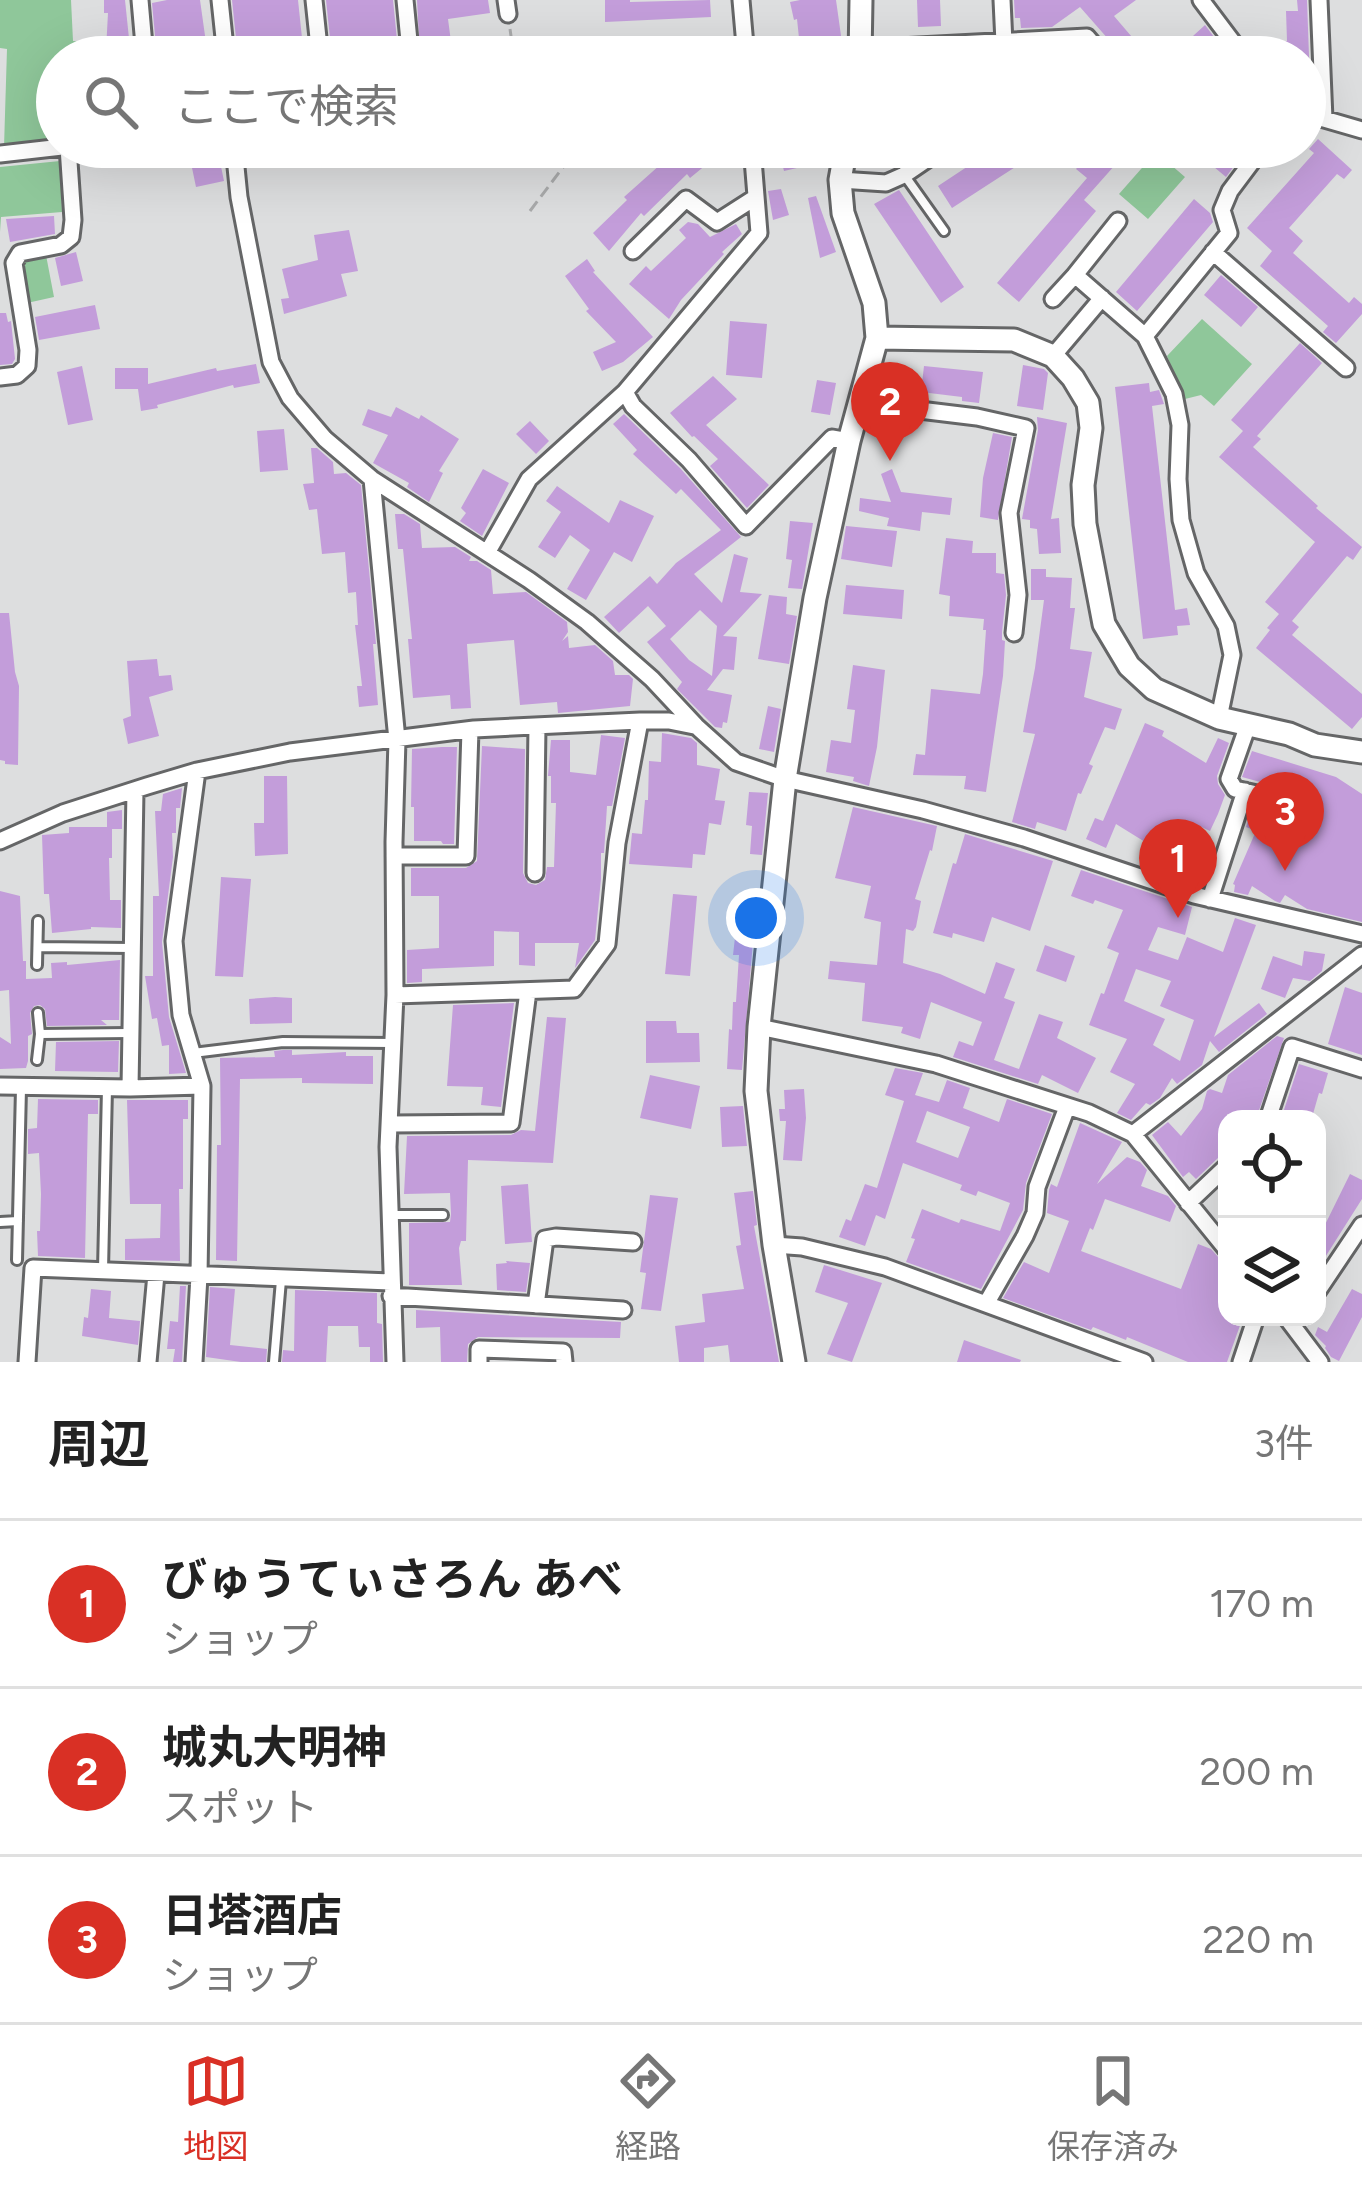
<!DOCTYPE html>
<html lang="ja">
<meta charset="utf-8">
<style>
body{margin:0;font-family:Figtree,"Noto Sans JP",sans-serif;background:#f6f6f6;color:#222}
.controls{position:absolute;right:36px;bottom:36px;display:grid;overflow:hidden;border-radius:24px;box-shadow:0 12px 48px #0002}
.controls button{width:108px;height:108px;display:grid;place-items:center;padding:0;border:0;border-bottom:3px solid #e0e0e0;background:#fff;color:#222;font:60px sans-serif}
.you{position:absolute;left:756px;top:918px;width:42px;height:42px;margin:-30px;border:9px solid #fff;border-radius:50%;background:#1a73e8;box-shadow:0 0 0 18px #1a73e833}
.badge{display:grid;place-items:center;width:78px;height:78px;border-radius:50%;background:#d93025;color:#fff;font-size:39px;font-weight:700}
.pin{position:absolute;translate:-50% -99px;filter:drop-shadow(0 3px 6px #0008)}
.pin::after{content:'';position:absolute;top:63px;width:42px;height:36px;background:inherit;clip-path:polygon(0 0,100% 0,50% 100%)}
.list{margin:0;padding:0;list-style:none}
h2{display:flex;justify-content:space-between;align-items:center;height:156px;margin:0;padding:0 48px;font-size:51px}
h2 small{font-size:39px;font-weight:400;color:#767676}
.list li{display:grid;grid-template-columns:78px 1fr auto;gap:36px;align-items:center;box-sizing:border-box;height:168px;padding:0 48px;border-top:3px solid #e0e0e0}
.list b{display:block;font-size:45px;white-space:nowrap}
.list p{margin:0;font-size:39px;white-space:nowrap;color:#767676}
.list em{font-size:39px;font-style:normal;color:#767676}
.icon{flex:none;width:66px;height:66px;fill:none;stroke:currentColor;stroke-width:2;stroke-linecap:round;stroke-linejoin:round}
.map{position:relative;flex:none;width:1362px;height:1362px;overflow:hidden}
.search{position:absolute;background:#fff;box-shadow:0 12px 48px #0002;left:36px;right:36px;top:36px;height:132px;display:flex;align-items:center;gap:30px;box-sizing:border-box;padding:0 42px;border-radius:66px;color:#767676;font-size:45px}
.sheet{height:660px;background:#fff}
nav{display:flex;justify-content:space-around;align-items:center;box-sizing:border-box;height:168px;border-top:3px solid #e0e0e0;background:#fff;font-size:33px;color:#767676}
nav a{display:grid;justify-items:center;gap:6px}
nav .on{color:#d93025}
.map>svg:first-child{display:block}
.green{fill:#8fc79a}
.building{fill:#c39dda;fill-rule:evenodd}
.lines{fill:none;stroke-linecap:round;stroke-linejoin:round}
.lane-casing{stroke:#656667;stroke-width:14}
.street-casing{stroke:#656667;stroke-width:21}
.secondary-casing{stroke:#656667;stroke-width:27}
.path{stroke:#a9aaab;stroke-width:3;stroke-dasharray:12 6;stroke-linecap:butt}
.lane{stroke:#fff;stroke-width:8}
.street{stroke:#fff;stroke-width:15}
.secondary{stroke:#fff;stroke-width:21}
</style>
<div class="map">
<svg width="1362" height="1362" viewBox="0 0 1362 1362">
<rect width="100%" height="100%" fill="#dddedf"/>
<path class="green" d="M0 0H71L73 41 102 43 103 57H57V133L53 134V144L4 147 7 49 0 48Z
M1156 152 1185 177 1148 219 1119 194Z
M60 161 62 212 1 217 0 232V167Z
M46 255 54 297 27 303 21 270 25 260Z
M1202 319 1252 364 1214 406 1201 395 1185 399 1167 356Z"/>
<path class="building" d="M104 0H125L130 48 106 50 108 13H104Z
M167 0H200L208 57H157L152 3Z
M232 0H298L304 57H238Z
M326 0H393L397 40 331 47Z
M417 0H488L490 13 448 19 453 57H420Z
M605 0H630V2L710 0 711 17 605 22Z
M800 0H836L844 57H801L797 19 794 20 790 2Z
M917 0H940L941 26 918 27Z
M1014 0H1136L1114 16 1149 57H1124L1080 7 1052 27 1021 28 1020 18H1015Z
M1297 0H1307L1310 84H1305V57H1262V41H1287L1286 11H1298Z
M1205 25 1229 57H1210L1193 36Z
M1318 139 1352 170 1344 179 1337 174 1289 228 1303 241 1293 253 1349 303 1354 297 1362 304V314L1336 343 1323 332 1328 326 1260 266 1272 251 1247 228 1314 153 1309 149Z
M192 147H217L224 181 196 187 191 163H193Z
M691 147 707 164 690 178 687 174 644 216 641 213 609 251 593 233 627 200 624 197 661 164Z
M764 147H817L819 158 813 160 814 164 784 171 781 159 765 164Z
M997 147H1046L952 208 938 186Z
M1096 147H1131L1084 200 1096 211 1019 302 997 283 1087 178 1076 169Z
M1190 147H1232L1242 155 1226 177Z
M781 189 789 215 773 220 768 191Z
M899 190 964 287 941 303 874 204Z
M816 196 836 252 820 258 808 198Z
M1194 199 1210 213 1213 222 1137 311 1116 292Z
M54 216 55 234 10 242 6 219Z
M688 222 698 224 710 237 736 224 742 234 722 252 724 254 681 300 669 319 629 284 646 266 651 271 686 238 679 230Z
M349 230 358 271 341 274 347 296 284 314 281 299 289 298 282 269 318 260 314 235Z
M76 252 83 281 61 286 55 258Z
M587 259 595 271 593 272 653 337 623 362 602 371 593 352 616 342 586 311 589 309 565 276Z
M1221 275 1258 307 1241 327 1204 295Z
M95 305 100 329 39 340 35 317Z
M0 313H6L8 322 11 321 15 359 12 364 0 365Z
M730 321 767 324 762 378 726 375Z
M1300 343 1322 363 1257 436 1261 439 1253 447 1318 506 1316 508 1362 547 1353 560 1347 556 1292 621 1299 627 1292 635 1362 694V717L1352 729 1256 648 1270 630 1267 628 1279 614 1265 602 1315 542 1219 457 1243 431 1231 420Z
M256 364 260 383 234 388 233 385 157 405 158 408 141 411 138 389H115V368H148V384L216 368 217 371Z
M1023 365 1044 369 1048 373 1043 410 1017 406Z
M82 366 93 420 68 425 57 372Z
M924 366 983 372 979 403 962 401V397L921 392Z
M713 376 737 399 706 425 769 485 747 508 710 466 718 459 694 436 692 437 670 413Z
M817 380 836 383 830 415 811 412Z
M1149 383 1150 392 1159 390 1164 404 1152 406 1175 610 1187 608 1190 625 1177 626 1178 635 1143 639 1115 387Z
M396 407 419 419 421 415 459 439 439 471 443 473 429 502 407 487 409 483 373 463 388 435 362 425 368 409 391 417Z
M624 414 680 468 741 537 694 574 722 603 734 554 748 558 740 592 762 594 723 636 737 637 734 670 723 669 707 690 732 695 727 723 723 722 722 728 715 727 677 689 682 682 647 642 666 626 648 606 619 633 604 617 650 576 657 584 676 563 721 530 681 489 676 494 633 454 637 450 613 424ZM700 610 717 626 712 676 689 660 670 639Z
M1037 417 1067 423 1051 519 1059 518 1061 553 1039 554 1037 529 1030 528V520L1022 519 1038 430Z
M530 421 549 441 536 454 516 434Z
M284 429 288 470 260 472 257 431Z
M993 433 1012 437 998 520 980 517 983 478Z
M311 448H317L333 462 334 474 346 473 361 485 376 644H373L378 705 359 707 357 686H362L355 625H358L356 592 348 593 345 552 322 554 317 509 309 510 303 484 314 483Z
M483 469 509 483 482 536 460 521 466 513 461 508Z
M892 469 901 492 952 498 950 515 922 512 920 531 887 526 889 518 859 511 860 498 891 502 881 474Z
M557 486 609 523 620 500 654 516 632 562 614 552 586 600 567 589 590 550 570 535 555 558 538 547 561 512 546 501Z
M395 514H404L420 524 422 548 455 547 471 557 469 561H477L491 570 493 594 526 592 567 622 568 632 562 641 568 636 569 648 595 645 613 661 615 675H629L633 679 630 706 558 713 557 702 520 705 514 640 467 644 471 708 451 709 450 695 413 698 408 639H412L403 549H398Z
M790 521 813 523 802 589 788 588 792 560 786 559Z
M846 526 897 531 892 567 841 559Z
M946 538 973 541 972 553H996V573L1004 574 1006 595 1002 632V640L1005 641 1003 676 986 792 964 789 966 776 913 775 916 754 925 755 931 689 980 694 983 674 986 630H983L984 619 949 616 950 596 939 594Z
M1031 569H1046V577L1072 578 1070 608H1075L1070 649 1092 652 1084 697 1122 709 1115 730 1105 727 1089 764 1093 766 1081 794 1078 793 1066 831 1037 822 1035 829 1012 822 1035 734 1023 732 1035 668 1044 600H1031Z
M846 585 904 590 902 619 843 614Z
M769 595 787 597 786 614 797 616 789 664 758 659Z
M0 613H9L15 672 19 686 18 765 5 764V761L0 760Z
M157 659 159 676 171 675 173 690 149 697 159 736 128 744 123 719 131 716 127 661Z
M853 665 885 670 877 747 869 786 853 781 854 777 826 772 831 740 851 743 855 710 847 709Z
M768 706 781 709 774 752 759 749Z
M1145 723 1164 731 1162 736 1206 763 1218 738 1229 743 1217 776 1218 784 1225 795 1218 814 1210 831 1195 824 1176 856 1197 866 1191 881 1172 874 1152 861 1158 850 1116 824 1106 848 1086 839 1095 818 1103 821Z
M662 733 691 738 697 743V765L720 769 715 800 725 801 721 825 709 823 705 855 693 854 692 868 629 864 632 833 642 834 645 800H648L649 761 661 762Z
M601 735 625 738 612 806H607L604 853H601V879L595 940 575 968 579 943H535V966L519 965V932L494 931V966L422 969V982L407 983V950L439 948V896H411V868H466L477 861 482 746 525 749 523 873 528 883 536 885 545 880 547 867H554L556 803H551V776H548L551 740H570V772L596 775Z
M442 747H457L454 844H443L441 841H414V807H411L412 749Z
M1252 751 1336 777 1362 794V922L1307 909 1285 895 1280 903 1275 901 1252 886 1248 895 1234 892 1235 885 1233 884 1256 831 1246 827 1253 806 1280 811 1287 806 1290 801 1289 794 1282 788 1242 777Z
M264 776H287L288 854 255 856 254 823H264Z
M182 788 180 808H176V833H172L173 857 162 942 169 1017 186 1073 169 1074V1045L162 1046 157 1018 152 1019 145 976H153V896H159L155 811H161L163 794Z
M749 792 768 793 762 855 750 854 752 826 746 825Z
M853 807 937 826 932 851 930 850 915 899 921 901 916 927 913 931 906 929 903 963 940 974 985 994 996 962 1015 969 1004 998 1015 1002 994 1060 1019 1069 1039 1014 1063 1022 1057 1038 1096 1058 1078 1093 1042 1075 1038 1084 953 1057 959 1041 973 1046 982 1022 931 1002 920 1039 901 1033 903 1027 862 1021 865 983 828 979 830 961 877 965 881 922 864 918 871 886 835 878Z
M122 810V829H112V858H109L110 900H121V928L91 927V929L52 933 49 894H44L42 835 69 833V827H107V812Z
M965 834 1053 861 1030 931 992 917 984 942 953 933 952 938 933 933 953 863 956 864Z
M1081 870 1192 907 1185 935 1158 927 1148 950 1178 960 1187 937 1223 952 1235 918 1256 925 1214 1037 1259 1003 1267 1014 1219 1052 1210 1041 1202 1065 1177 1084 1172 1078 1160 1098 1150 1105 1146 1103 1131 1120 1117 1113 1135 1084 1110 1072 1127 1039 1089 1025 1101 993 1104 994 1119 953 1107 948 1123 910 1095 900 1093 904 1071 896ZM1136 969 1171 981 1160 1006 1194 1020 1180 1061 1153 1045 1165 1019 1124 1001Z
M221 877 251 879 243 977 215 976Z
M0 891 20 896 23 961H26V979L52 978 51 963 67 962V965L120 960 119 1020H101L107 1025 47 1026 45 1009 40 1005 34 1006 30 1013 32 1034 28 1036V1061L26 1068 0 1069V1037L11 1044 9 990 0 991Z
M740 893 757 895 742 1070 727 1069 729 1029 732 1030 733 1002H736L739 955H733Z
M673 894 697 896 690 976 665 974Z
M1045 945 1075 956 1066 982 1036 971Z
M1304 951 1325 954 1322 971 1310 981 1293 978 1285 998 1261 989 1273 956 1302 966Z
M1345 987 1362 993V1055L1328 1044Z
M275 997 292 998V1023L250 1024 249 999Z
M514 1003 501 1107 481 1105 483 1087 447 1086 453 1005Z
M547 1017 566 1018 553 1163 468 1160 466 1241H461L459 1248 462 1285H409V1223L450 1222 451 1214 450 1193 404 1194 407 1136 511 1135 521 1130 535 1131Z
M646 1021H676L677 1033H699L700 1062 646 1063Z
M1277 1036 1284 1038 1256 1119H1242L1227 1114V1154L1219 1157 1196 1179 1189 1172 1183 1177 1152 1135 1168 1122 1181 1136 1202 1109 1207 1091 1210 1089 1222 1093 1228 1075Z
M119 1041 118 1072 55 1071 56 1042Z
M283 1050H292V1055L346 1052V1056H373V1084L302 1083V1078L240 1079 237 1261 216 1260 217 1145H221L220 1058 275 1057 274 1051Z
M1299 1064 1328 1073 1322 1094 1319 1093 1313 1114 1306 1112 1303 1119H1281Z
M895 1068 923 1073 915 1095 939 1102 947 1080 970 1088 963 1108 999 1122 1007 1099 1052 1114 1026 1183 1023 1210 981 1289 906 1262 915 1239 911 1238 922 1209 959 1223 961 1219 1000 1231 1010 1203 978 1191 976 1196 960 1190 962 1185 903 1163 885 1219 876 1215 865 1246 839 1237 846 1219 851 1221 865 1184 877 1188 904 1101 885 1095ZM927 1111 970 1127 958 1158 916 1142Z
M650 1075 700 1086 691 1129 640 1118Z
M804 1089 806 1118 802 1161 783 1160 786 1121H780L779 1109H785L784 1090Z
M38 1099 98 1100V1114H88L85 1258 38 1256 37 1231H40L41 1194 39 1153 28 1154V1129L37 1128Z
M127 1100H188V1119H183V1189H179L180 1261 125 1260V1239L160 1238 161 1204H130Z
M743 1106 747 1146 722 1147 720 1107Z
M1080 1123 1122 1142 1097 1184 1127 1157 1140 1162 1147 1170 1141 1186 1168 1196 1176 1206 1170 1222 1105 1199 1093 1230 1090 1228 1081 1251 1181 1289 1198 1244 1211 1249 1219 1258 1227 1262V1317H1243L1227 1362H1188L1127 1337 1126 1340 1093 1327 1091 1330 1003 1298 1024 1262 1049 1273 1069 1221 1047 1213 1049 1190 1051 1184 1057 1187Z
M1350 1174 1362 1180V1199L1317 1270V1241Z
M528 1184 532 1242 505 1244 501 1186Z
M753 1191 757 1225 754 1226 779 1362H730L728 1345 704 1348V1362H679L675 1326 705 1322 702 1294 744 1289 736 1246 741 1245 734 1193Z
M650 1195 678 1198 661 1311 641 1309 646 1273 640 1272Z
M506 1261 530 1263 526 1292 497 1290 496 1264 507 1263Z
M824 1265 882 1283 852 1362 827 1354 848 1303 815 1292Z
M180 1286H186L182 1362H173L175 1349H167L170 1321 178 1322Z
M210 1287 235 1289 230 1345 267 1349 266 1362H241L206 1357Z
M91 1289 111 1291 109 1318 140 1321 138 1345 82 1336 84 1317 88 1318Z
M1352 1289 1362 1294V1317L1339 1361 1331 1357 1325 1348 1326 1346 1315 1335 1318 1327 1327 1332Z
M295 1290 377 1293V1323L382 1324 383 1362H370V1347H359L358 1326H328L326 1362H282L283 1350 294 1351Z
M416 1310 621 1322 620 1338 478 1337 468 1344 467 1362H441L440 1327 416 1328Z
M964 1340 1021 1360 1020 1362H957Z"/>
<g class="lines">
<defs>
<path id="lane" d="M905 176 944 231
M39 947 131 948
M37 965 38 921
M40 1034 129 1033
M193 1053 283 1042 392 1043
M37 1060 40 1034 38 1013
M391 1215H443
M0 1222 18 1221
M17 1260 21 1088
M103 1270 107 1088
M274 1362 281 1280"/>
<path id="street" d="M140 0 145 57
M220 0 226 57
M314 0 320 57
M506 0 508 14
M741 0 746 57
M1002 0 1004 43
M1201 0 1244 57
M1319 0 1324 119
M861 49 1087 37 1104 57
M337 57 410 51 405 0
M1305 109 1324 119 1362 130
M234 147 239 197 271 362 290 398 325 439 372 479 529 580 587 622 652 679 696 726 736 762 785 779 923 810 1024 838 1194 895 1362 934
M0 154 62 147
M840 180 886 183 904 175 945 147
M1118 221 1075 275 1145 336 1229 233 1222 210 1230 191 1263 147
M633 251 686 199 717 222 756 197
M1213 252 1346 368
M1053 299 1075 275
M1145 336 1174 394 1180 425 1178 479 1181 520 1196 573 1226 626 1232 655 1219 718
M1053 356 1102 298
M0 377 17 375 27 366 28 350 14 263 20 253 61 245 71 237 73 220 68 147
M625 392 633 406 689 460 746 526 832 438 849 441
M862 403 977 417 1026 428 1009 513 1018 595 1014 633
M372 479 397 740 394 842 395 995 388 1147 395 1362
M487 553 529 479 625 392 759 233 752 147
M1248 725 1229 779 1235 789 1278 799
M135 790 130 1088 202 1086
M0 841 63 813 147 786 197 771 290 752 474 729 640 721H669L694 726
M394 856H466L470 730
M535 873 537 726
M1210 899 1245 791
M395 995 574 989 607 944 617 843 640 721
M759 1027 936 1064 1089 1113 1133 1134 1227 1250
M0 1086 130 1088
M1268 1119 1292 1047 1362 1069
M391 1124 511 1123 528 991
M1133 1134 1362 955
M1188 1203 1227 1166
M774 1245 802 1247 885 1267 1144 1362
M1317 1292 1362 1225
M391 1296 623 1310
M986 1304 1025 1236 1035 1213 1037 1187 1067 1107
M536 1305 545 1239 556 1237 633 1242
M1286 1317 1320 1362
M27 1362 33 1268 391 1282
M148 1362 156 1274
M194 1362 199 1276 202 1086 181 1015 174 941 197 771
M479 1362V1349L563 1352 564 1362
M1241 1362 1256 1317"/>
<path id="secondary" d="M860 57 861 0
M877 338 1014 340 1053 356 1073 378 1088 403 1091 428 1083 485 1085 524 1104 624 1129 666 1154 689 1219 718 1289 734 1315 745 1362 752
M794 1362 774 1245 756 1091 759 1027 785 779 815 598 849 441 877 338 874 303 843 213 840 180 846 147"/>
</defs>
<use href="#lane" class="lane-casing"/>
<use href="#street" class="street-casing"/>
<use href="#secondary" class="secondary-casing"/>
<path class="path" d="M510 29 514 57
M530 211 567 162 554 147"/>
<use href="#lane" class="lane"/>
<use href="#street" class="street"/>
<use href="#secondary" class="secondary"/>
</g>
</svg>
<div class="controls">
<button><svg class="icon" aria-label="locate" viewBox="0 0 24 24"><circle cx="12" cy="12" r="6"/><path d="M12 2v4M12 18v4M2 12h4M18 12h4"/></svg></button>
<button><svg class="icon" aria-label="layers" viewBox="0 0 24 24"><path d="M12 4l9 5-9 5-9-5zM3 14l9 5 9-5"/></svg></button>
</div>
<div class="you"></div>
<div class="pin badge" style="left:1178px;top:918px">1</div>
<div class="pin badge" style="left:890px;top:461px">2</div>
<div class="pin badge" style="left:1285px;top:871px">3</div>
<div class="search"><svg class="icon" aria-label="search" viewBox="0 0 24 24"><circle cx="10" cy="10" r="6"/><path d="M15 15l6 6"/></svg>ここで検索</div>
</div>
<section class="sheet">
<h2>周辺<small>3件</small></h2>
<ul class="list">
<li><span class="badge">1</span><div><b>びゅうてぃさろん あべ</b><p>ショップ</p></div><em>170 m</em></li>
<li><span class="badge">2</span><div><b>城丸大明神</b><p>スポット</p></div><em>200 m</em></li>
<li><span class="badge">3</span><div><b>日塔酒店</b><p>ショップ</p></div><em>220 m</em></li>
</ul>
</section>
<nav>
<a class="on"><svg class="icon" aria-label="map" viewBox="0 0 24 24"><path d="M3 6l6-2 6 2 6-2v14l-6 2-6-2-6 2zM9 4v14M15 6v14"/></svg>地図</a>
<a><svg class="icon" aria-label="directions" viewBox="0 0 24 24"><path d="M12 3l9 9-9 9-9-9zM9 14v-3h6M13 9l2 2-2 2"/></svg>経路</a>
<a><svg class="icon" aria-label="saved" viewBox="0 0 24 24"><path d="M7 4h10v16l-5-4-5 4z"/></svg>保存済み</a>
</nav>
